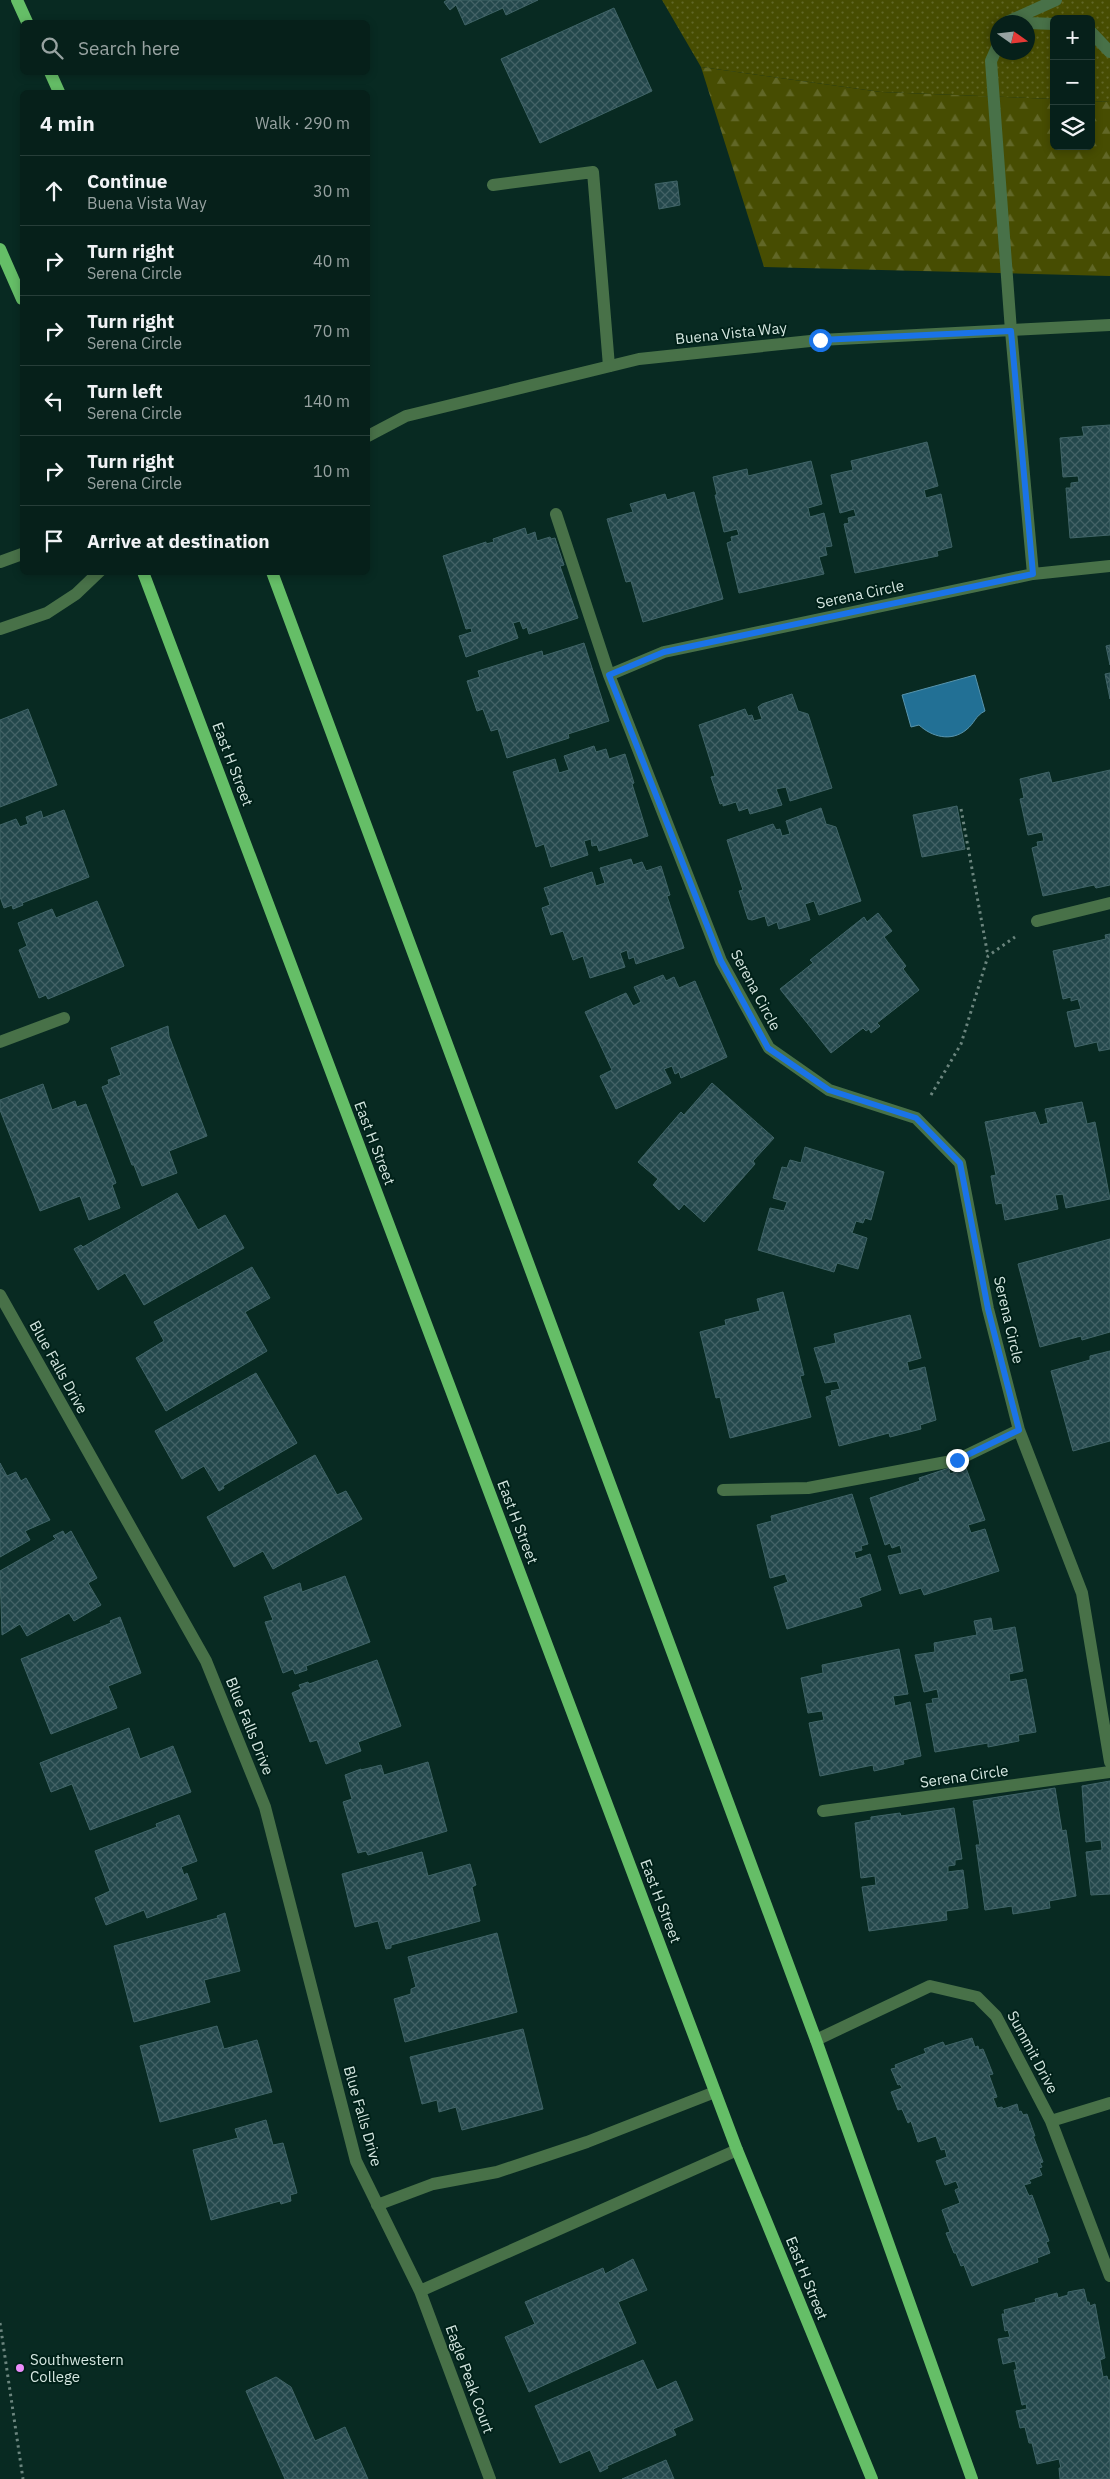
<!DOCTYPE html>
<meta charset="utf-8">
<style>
body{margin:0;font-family:"IBM Plex Sans",sans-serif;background:#142d27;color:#f1f3f6}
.controls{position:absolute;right:15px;top:15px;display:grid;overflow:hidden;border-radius:8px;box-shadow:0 2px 8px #0003}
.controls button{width:45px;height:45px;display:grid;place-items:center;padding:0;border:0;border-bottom:1px solid #273e39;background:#06201a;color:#f1f3f6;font:25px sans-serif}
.compass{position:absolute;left:990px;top:15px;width:45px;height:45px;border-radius:50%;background:#06201a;box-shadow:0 2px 8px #0003;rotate:104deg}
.stop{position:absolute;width:15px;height:15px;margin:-11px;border:4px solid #1a73e8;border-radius:50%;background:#fff}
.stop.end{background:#1a73e8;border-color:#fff;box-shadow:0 1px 5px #0008}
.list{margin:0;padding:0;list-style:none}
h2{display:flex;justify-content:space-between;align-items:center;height:65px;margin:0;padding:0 20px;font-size:21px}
h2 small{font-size:16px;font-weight:400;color:#98a3a2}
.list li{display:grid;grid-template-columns:32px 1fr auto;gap:15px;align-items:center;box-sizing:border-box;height:70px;padding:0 20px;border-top:1px solid #273e39}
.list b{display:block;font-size:19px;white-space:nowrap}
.list p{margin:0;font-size:16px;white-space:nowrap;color:#98a3a2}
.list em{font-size:16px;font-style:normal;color:#98a3a2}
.icon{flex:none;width:28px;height:28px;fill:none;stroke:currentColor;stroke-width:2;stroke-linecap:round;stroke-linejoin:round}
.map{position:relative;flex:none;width:1110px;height:2479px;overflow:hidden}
.search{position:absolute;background:#06201a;box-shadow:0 2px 8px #0003;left:20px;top:20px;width:350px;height:55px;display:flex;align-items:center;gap:12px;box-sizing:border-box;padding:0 18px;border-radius:8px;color:#98a3a2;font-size:19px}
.panel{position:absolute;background:#06201a;box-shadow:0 2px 8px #0003;left:20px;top:90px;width:350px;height:485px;border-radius:8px}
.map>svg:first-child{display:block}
.grass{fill:url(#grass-dots);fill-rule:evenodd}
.forest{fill:url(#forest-firs)}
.water{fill:#227095;stroke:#5894ac}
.building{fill:url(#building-cross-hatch);stroke:#406467}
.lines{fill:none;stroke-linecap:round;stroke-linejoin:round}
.path{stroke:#6b857e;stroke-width:3;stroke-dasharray:2.5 4;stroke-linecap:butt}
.service{stroke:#487148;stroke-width:12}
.minor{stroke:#487148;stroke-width:12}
.tertiary{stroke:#487148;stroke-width:12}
.primary{stroke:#65be67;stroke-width:12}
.route{stroke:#1a73e8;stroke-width:6}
.poi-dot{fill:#ec8cfb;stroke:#002119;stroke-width:2}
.labels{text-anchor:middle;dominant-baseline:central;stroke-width:4;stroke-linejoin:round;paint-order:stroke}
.street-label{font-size:15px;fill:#d5e7e1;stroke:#002119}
.poi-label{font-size:15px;fill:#d5e7e1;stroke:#002119;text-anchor:start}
</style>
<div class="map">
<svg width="1110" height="2479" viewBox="0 0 1110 2479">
<defs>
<pattern id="grass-dots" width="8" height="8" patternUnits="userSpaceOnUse" patternTransform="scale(1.25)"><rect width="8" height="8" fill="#474d02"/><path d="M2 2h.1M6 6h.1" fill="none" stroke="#616727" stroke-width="1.8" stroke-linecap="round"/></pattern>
<pattern id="forest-firs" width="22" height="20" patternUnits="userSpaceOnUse" patternTransform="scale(1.25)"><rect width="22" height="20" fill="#474d02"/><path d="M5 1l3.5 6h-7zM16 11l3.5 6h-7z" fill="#616727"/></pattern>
<pattern id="building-cross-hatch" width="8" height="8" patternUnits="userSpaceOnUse" patternTransform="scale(1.25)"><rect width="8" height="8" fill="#24484c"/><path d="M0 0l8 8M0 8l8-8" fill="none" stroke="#436266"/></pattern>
</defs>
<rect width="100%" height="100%" fill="#082a22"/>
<path class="grass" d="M662 0H1110V102L1091 101V19H1054V99L881 92 701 67ZM998 22H1028V52H998Z"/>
<path class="forest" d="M701 67 881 92 1054 99V146H1091V101L1110 102V276L764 267Z"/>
<path class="water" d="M975 675 985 711C975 716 975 723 966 730 951 742 932 737 919 725L911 727 902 695Z"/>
<path class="building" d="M447 0H538L506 15 503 8 465 25 456 5 450 10 444 2Z
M614 8 652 91 540 143 501 59Z
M677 181 680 205 659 209 655 184Z
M1110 425V535L1070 538 1066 488H1071V483L1079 482 1078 476 1063 477 1060 438 1084 436 1082 427Z
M927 442 938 486 924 490 926 498 941 494 952 547 937 551 938 556 855 573 844 524 849 523 848 518 856 516 854 509 840 513 831 475 853 470 851 461Z
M811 461 822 504 808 508 810 517 824 513 832 546 825 547 827 555 819 557 824 574 739 593 727 543 732 541 731 537 739 535 737 529 724 532 715 495H717L713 477 747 469 748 476Z
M694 492 723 599 643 622 631 581 626 582 607 519 633 512 630 504 665 494 667 500Z
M525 528 527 535 535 532 537 541 550 537 551 539 555 538 564 565 560 566 578 618 529 634 527 627 523 629 520 621 513 623 518 638 466 657 459 636 472 632 471 628 466 629 443 556 486 542V544L494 542 493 539Z
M584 643 609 721 568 734 569 738 507 758 498 729 491 731 483 709 477 711 467 681 480 677 478 671 542 651 543 656Z
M1110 645V665L1106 646Z
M1110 673V699L1105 674Z
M792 694 798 711 808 714 832 788 790 801 786 787 776 789 782 805 750 814 748 808 739 811 736 802 723 806V803L720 804 711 777 715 776 699 725 745 709 748 716 752 715 754 721 762 719 758 707 762 704Z
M28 709 57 785 0 807V720Z
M594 746 596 752 606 749 609 759 625 754 634 783 632 784 648 836 599 851 597 845 592 846 591 839 584 841 588 855 551 867 544 844 536 847 513 772 555 759 559 773 569 770 564 756Z
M1110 770V885L1096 888 1094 885 1043 896 1032 848 1038 846 1037 842 1044 841 1042 832 1028 835 1020 799 1024 798 1020 779 1049 772 1052 783Z
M957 806 965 849 922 857 913 815Z
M821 808 826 824 836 827 861 901 819 915 814 901 805 904 810 920 779 929 777 922 768 926 765 916 752 920 748 919 739 891 743 890 727 840 773 824 776 830 780 829 782 836 790 834 786 821Z
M64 810 89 877 22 903 23 905 13 909 12 905 4 908 0 897V825L16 819 20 827 28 824 26 817 41 811 43 818Z
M631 859 633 865 642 862 646 871 661 866 670 895 667 896 684 948 636 964 634 957 629 959 627 950 620 953 625 967 590 978 583 956 573 960 563 931 551 935 542 908 550 905 544 888 592 872 596 886 605 883 600 868Z
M97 901 124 966 60 994 48 999 46 995 39 998 19 950 27 946 18 923 52 909 56 918Z
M878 913 892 931 884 937 906 966 903 969 919 990 877 1023 880 1026 871 1033 869 1029 866 1031 863 1028 831 1053 780 989 813 963 810 960 864 917 867 922Z
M1110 934V1049L1099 1051 1097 1042 1075 1047 1067 1012 1081 1009 1078 999 1071 1001V997L1063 999 1053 951 1106 939 1105 935Z
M663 975 666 981 674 977 679 988 695 981 727 1057 681 1078 679 1072 675 1074 672 1066 664 1069 671 1083 616 1109 600 1076 612 1070 585 1012 626 993 633 1006 641 1002 634 987Z
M168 1026 169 1036 207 1136 169 1151 177 1173 142 1186 134 1165H132L102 1087 109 1084 108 1080 121 1075 111 1048Z
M712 1083 774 1138 753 1161 755 1164 704 1222 684 1204 679 1210 653 1185 658 1179 638 1162 681 1112 684 1115Z
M43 1084 52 1110 75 1101 77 1107 86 1104 116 1183 112 1185 120 1208 89 1220 80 1196 40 1211 0 1110V1100Z
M1082 1102 1087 1124 1095 1122 1110 1199 1066 1208 1063 1194 1055 1195 1058 1209 1005 1220 1002 1203 996 1204 991 1176 996 1175 985 1122 1035 1112 1040 1125 1048 1123 1045 1109Z
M805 1147 884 1172 871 1220 865 1218 863 1223 856 1221 852 1233 867 1238 858 1269 837 1263 834 1272 758 1250 770 1208 784 1211 787 1202 773 1198 782 1167 787 1168 790 1160 801 1163Z
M177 1193 198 1230 225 1215 244 1248 144 1305 125 1273 98 1290 74 1249 81 1245 83 1247Z
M1110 1239V1332L1082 1340 1081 1336 1040 1347 1018 1264Z
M252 1267 270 1298 245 1312 267 1351 166 1411 136 1358 164 1341 154 1322Z
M783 1292 804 1375 800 1376 811 1417 730 1438 720 1397 716 1398 700 1332 726 1325 725 1320 760 1311 757 1299Z
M910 1315 921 1358 907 1362 909 1371 925 1367 936 1420 920 1425 921 1429 890 1437 889 1433 839 1446 826 1397 832 1395 831 1391 840 1389 837 1381 825 1383 814 1348 836 1343 834 1334Z
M1110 1351V1441L1073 1451 1051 1371 1090 1360V1356Z
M256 1373 297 1443 223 1486 224 1488 219 1491 204 1466 182 1479 155 1431Z
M315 1455 337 1495 346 1491 362 1519 273 1569 263 1551 234 1567 207 1517Z
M0 1463 7 1476 16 1472 21 1481 26 1478 50 1520 25 1531 30 1540 0 1557Z
M949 1468 950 1474 966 1468 985 1520 968 1525 971 1533 985 1529 999 1571 924 1595 921 1588 900 1594 888 1556 902 1553 900 1545 892 1548 890 1543 885 1545 870 1498 920 1481 919 1478Z
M852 1494 868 1544 861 1546 862 1550 854 1552 856 1559 870 1554 881 1590 859 1598 862 1606 787 1629 774 1587 788 1582 785 1574 770 1578 757 1525 772 1521 771 1516Z
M63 1531 65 1535 71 1531 97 1578 88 1583 101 1605 74 1621 69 1613 27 1636 20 1624 2 1635 0 1571 56 1539 53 1536Z
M345 1576 370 1642 306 1666 307 1670 295 1674 293 1669 283 1673 265 1622 273 1620 264 1597 300 1583 302 1592Z
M120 1617 141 1673 108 1686 117 1708 51 1734 21 1659 111 1623 110 1621Z
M991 1618 993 1631 1015 1627 1023 1671 1009 1674 1010 1682 1026 1679 1036 1732 1018 1735 1019 1741 988 1747V1743L935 1752 926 1704 933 1703 932 1699 939 1698 937 1689 924 1692 915 1655 935 1652 934 1643 977 1635 974 1621Z
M899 1649 908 1694 893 1696 895 1706 910 1702 921 1756 903 1760 904 1764 874 1771 873 1765 820 1776 809 1723 824 1720 822 1711 808 1713 801 1678 823 1673 822 1665Z
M377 1660 401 1726 358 1742 361 1751 326 1764 317 1740 310 1742 292 1693 301 1689 299 1685 308 1682 309 1684Z
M129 1728 140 1759 173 1746 191 1792 90 1830 72 1784 51 1792 40 1763Z
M428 1762 447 1831 368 1855 366 1851 358 1853 343 1802 352 1799 345 1775 361 1769V1770L381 1765 384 1775Z
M1110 1781V1894L1091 1895 1086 1852 1102 1850 1101 1840 1086 1842 1082 1786Z
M1055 1788 1062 1831 1066 1830 1076 1896 1049 1901 1050 1908 1013 1914 1012 1906 985 1910 976 1845H980L973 1801Z
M954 1808 962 1859 955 1860V1865L948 1866V1872L963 1870 968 1908 946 1911 947 1920 869 1931 862 1887 876 1885 875 1876 861 1878 855 1823 871 1820V1817L900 1813 901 1816Z
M179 1815 197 1861 181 1867 184 1875 187 1873 197 1899 147 1918 144 1910 106 1925 95 1898 110 1891 95 1851 157 1827 156 1824Z
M422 1852 428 1876 470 1864 476 1885 472 1887 480 1921 391 1945V1948L386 1949 378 1921 355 1927 342 1874Z
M225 1913 240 1971 204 1980 210 2002 134 2022 114 1946 218 1918 217 1916Z
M497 1933 517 2012 405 2042 394 1999 411 1994V1989L416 1987 408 1957Z
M217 2026 224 2049 257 2040 272 2092 160 2122 140 2046Z
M523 2029 543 2109 462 2130 456 2107 439 2112 437 2100 422 2104 410 2057Z
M972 2038 975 2047 978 2046 979 2050 983 2049 993 2074 989 2075 997 2097 993 2098 997 2108 1002 2107 1003 2109 1017 2104 1019 2112 1021 2111 1023 2115 1027 2114 1035 2136H1033L1043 2162 1040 2163 1042 2167 1039 2168 1042 2175 1029 2180 1031 2183 1024 2185 1029 2196 1032 2195 1049 2241 1046 2242 1050 2253 1037 2258 1038 2262 972 2286 964 2265 961 2266 956 2253H954L946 2233 950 2232 942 2210 960 2203 955 2190 959 2188 956 2181 945 2185 936 2161 947 2157 945 2149 941 2150 936 2136 918 2142 911 2121 908 2123 902 2109 898 2110 891 2092 902 2088 900 2084 898 2085 891 2069 896 2068 895 2065 926 2053 924 2049 943 2042 945 2046Z
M266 2120 273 2145 283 2143 297 2193 290 2195 291 2201 281 2204 280 2201 211 2220 193 2150 238 2138 235 2129Z
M633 2259 647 2290 618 2302 636 2343 529 2392 505 2337 535 2324 525 2302 603 2268 605 2274Z
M1084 2289 1087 2302H1089L1090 2306 1095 2304 1105 2358 1100 2360 1103 2377 1107 2376 1108 2380H1110V2479H1060L1059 2468H1061L1059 2459 1037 2464 1032 2443H1029L1025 2427 1020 2428 1016 2411 1027 2409 1026 2404 1022 2405 1014 2370H1017L1015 2361 1003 2364 998 2339 1010 2337 1008 2330 1005 2331 1002 2314H1005L1004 2310 1036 2302 1035 2299 1057 2293 1058 2298 1068 2295V2292Z
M643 2360 657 2390 676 2381 693 2420 673 2429 676 2435 607 2466 608 2468 600 2472 590 2450 560 2463 535 2406Z
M276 2377 291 2387 315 2441 345 2427 368 2479H285L246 2391Z
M666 2460 674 2479H622Z"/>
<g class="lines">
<path class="path" d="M961 809 988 956
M931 1095 961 1044 988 956 1015 937
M0 2323 23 2479"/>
<path class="service" d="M1007 22 1056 0
M1028 23 1054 24
M1091 32 1110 52
M998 45 991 61 1011 331
M493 185 593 172 609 366
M0 1042 64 1018"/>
<path class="minor" d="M1011 331 1033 574
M556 514 609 675 721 961 769 1048 829 1090 916 1118 960 1163 988 1309 1019 1430 1082 1593 1110 1762
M609 675 664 652 1033 574 1110 566
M1037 921 1110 903
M0 1295 206 1661 265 1807 356 2161 420 2291 490 2479
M723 1490 808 1488 957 1460 1019 1430
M823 1811 1110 1772
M816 2040 930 1986 977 1997 996 2016 1051 2121 1110 2276
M1051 2121 1110 2103
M377 2205 433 2184 497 2172 587 2142 715 2092
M420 2291 737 2150"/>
<path class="tertiary" d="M368 436 406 416 639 359 820 340 1110 325
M0 562 22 554
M0 629 47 613 76 594 99 572"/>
<path class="primary" d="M17 0 27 22
M50 72 59 92
M0 249 22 299
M143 572 737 2150 872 2479
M272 572 816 2040 972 2479"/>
</g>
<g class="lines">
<path class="route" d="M820 340 1011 331 1033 574 664 652 609 675 721 961 768 1048 829 1090 916 1118 960 1163 988 1309 1019 1430 957 1460"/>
</g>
<circle class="poi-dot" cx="20" cy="2368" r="5"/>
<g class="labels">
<g class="street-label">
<text transform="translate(731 333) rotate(-6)">Buena Vista Way</text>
<text transform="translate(860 594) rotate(-12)">Serena Circle</text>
<text transform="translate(233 764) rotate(69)">East H Street</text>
<text transform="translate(756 990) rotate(62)">Serena Circle</text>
<text transform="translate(375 1143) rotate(69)">East H Street</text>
<text transform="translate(1009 1320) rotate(77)">Serena Circle</text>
<text transform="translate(59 1367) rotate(61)">Blue Falls Drive</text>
<text transform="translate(518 1522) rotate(69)">East H Street</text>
<text transform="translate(250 1726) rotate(68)">Blue Falls Drive</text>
<text transform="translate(964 1776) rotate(-8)">Serena Circle</text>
<text transform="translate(661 1901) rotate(69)">East H Street</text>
<text transform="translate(1033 2052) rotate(62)">Summit Drive</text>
<text transform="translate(363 2116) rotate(74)">Blue Falls Drive</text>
<text transform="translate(807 2278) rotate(68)">East H Street</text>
<text transform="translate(470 2379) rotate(70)">Eagle Peak Court</text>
</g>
<g class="poi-label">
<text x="30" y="2359">Southwestern<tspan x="30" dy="17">College</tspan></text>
</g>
</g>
</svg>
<div class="controls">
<button>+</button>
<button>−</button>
<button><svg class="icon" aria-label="layers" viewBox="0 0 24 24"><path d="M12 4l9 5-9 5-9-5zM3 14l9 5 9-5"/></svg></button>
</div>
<svg class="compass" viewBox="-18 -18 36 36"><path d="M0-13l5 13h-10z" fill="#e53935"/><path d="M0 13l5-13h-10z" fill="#98a3a2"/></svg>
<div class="stop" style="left:820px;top:340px"></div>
<div class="stop end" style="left:957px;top:1460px"></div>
<div class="search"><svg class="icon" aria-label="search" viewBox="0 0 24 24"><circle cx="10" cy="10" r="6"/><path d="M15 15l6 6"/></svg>Search here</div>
<section class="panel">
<h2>4 min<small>Walk · 290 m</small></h2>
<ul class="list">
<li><svg class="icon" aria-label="ahead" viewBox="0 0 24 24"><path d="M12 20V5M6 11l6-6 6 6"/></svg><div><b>Continue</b><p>Buena Vista Way</p></div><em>30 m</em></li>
<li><svg class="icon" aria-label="right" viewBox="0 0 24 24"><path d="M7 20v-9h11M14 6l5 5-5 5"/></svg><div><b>Turn right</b><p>Serena Circle</p></div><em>40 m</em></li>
<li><svg class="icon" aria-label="right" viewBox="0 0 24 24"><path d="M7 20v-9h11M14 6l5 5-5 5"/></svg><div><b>Turn right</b><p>Serena Circle</p></div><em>70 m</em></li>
<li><svg class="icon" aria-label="left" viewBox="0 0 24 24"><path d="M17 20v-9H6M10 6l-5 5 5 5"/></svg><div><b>Turn left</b><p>Serena Circle</p></div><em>140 m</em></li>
<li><svg class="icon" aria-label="right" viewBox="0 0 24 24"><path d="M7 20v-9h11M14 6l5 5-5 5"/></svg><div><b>Turn right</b><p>Serena Circle</p></div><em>10 m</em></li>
<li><svg class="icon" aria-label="arrive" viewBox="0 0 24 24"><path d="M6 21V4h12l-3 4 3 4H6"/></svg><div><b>Arrive at destination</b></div></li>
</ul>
</section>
</div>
